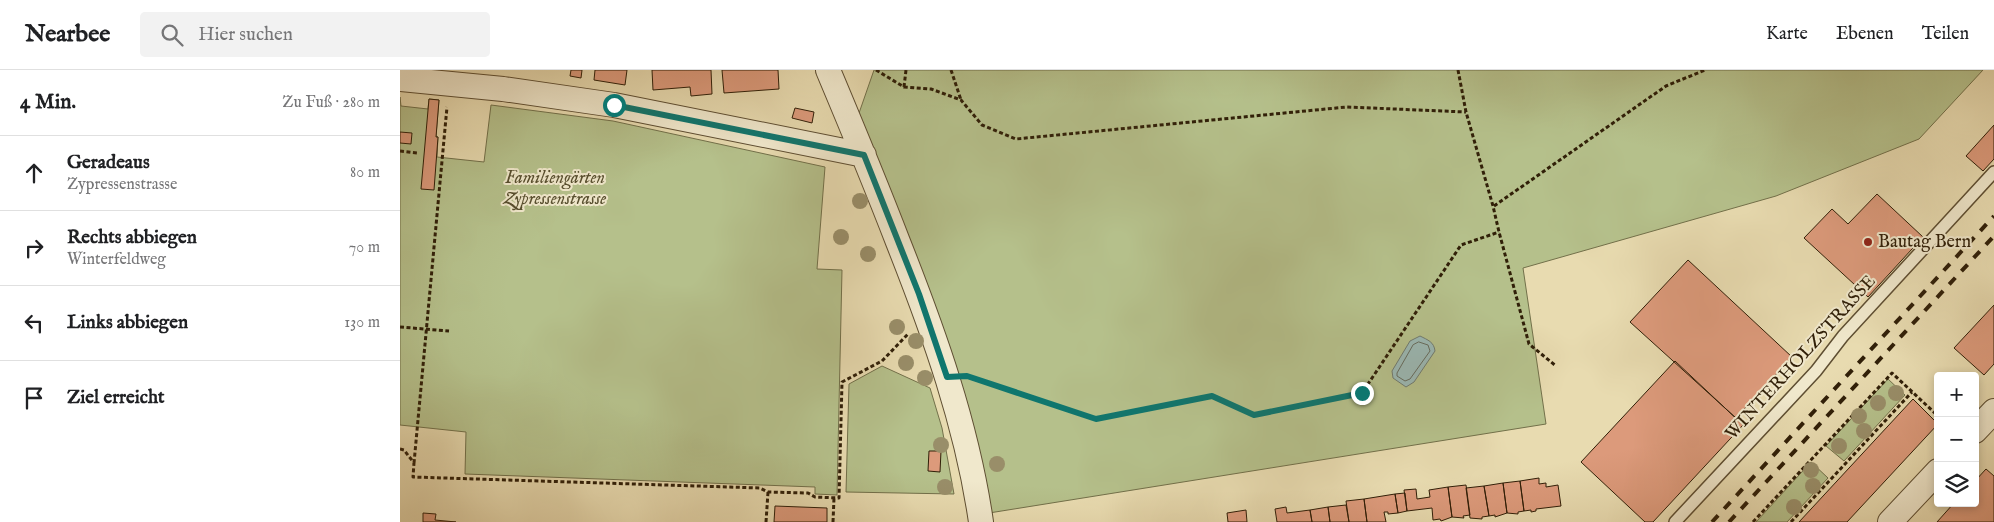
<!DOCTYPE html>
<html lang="de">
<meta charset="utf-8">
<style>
body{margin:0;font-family:"IM FELL English",serif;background:#f2f2f2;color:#202124}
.controls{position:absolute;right:15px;bottom:15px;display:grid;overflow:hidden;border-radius:5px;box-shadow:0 2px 8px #0003}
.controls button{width:45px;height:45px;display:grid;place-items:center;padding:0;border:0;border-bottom:1px solid #e0e0e0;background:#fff;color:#202124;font:25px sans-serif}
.stop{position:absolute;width:15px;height:15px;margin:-11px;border:4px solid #0f766e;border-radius:50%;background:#fff}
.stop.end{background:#0f766e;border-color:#fff;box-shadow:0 1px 5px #0008}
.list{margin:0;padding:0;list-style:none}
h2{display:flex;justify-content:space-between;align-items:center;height:65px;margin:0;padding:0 20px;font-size:21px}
h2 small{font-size:16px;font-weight:400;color:#757577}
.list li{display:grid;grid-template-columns:32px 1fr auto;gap:15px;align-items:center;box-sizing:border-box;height:75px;padding:0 20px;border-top:1px solid #e0e0e0}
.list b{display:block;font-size:19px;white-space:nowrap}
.list p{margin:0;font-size:16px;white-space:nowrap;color:#757577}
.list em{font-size:16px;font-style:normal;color:#757577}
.icon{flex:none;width:28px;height:28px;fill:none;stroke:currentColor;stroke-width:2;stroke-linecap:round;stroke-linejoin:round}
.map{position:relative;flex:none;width:1594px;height:452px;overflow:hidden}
header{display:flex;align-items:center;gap:30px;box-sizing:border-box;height:70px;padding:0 25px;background:#fff;border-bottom:1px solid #e0e0e0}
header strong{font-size:24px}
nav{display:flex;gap:28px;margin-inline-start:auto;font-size:18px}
.search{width:350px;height:45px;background:#f2f2f2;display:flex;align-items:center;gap:12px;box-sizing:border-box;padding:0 18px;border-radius:5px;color:#757577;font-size:19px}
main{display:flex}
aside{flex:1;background:#fff}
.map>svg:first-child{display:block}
.green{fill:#b5c08b;stroke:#72704a}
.water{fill:#9bb9b5;stroke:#707b70}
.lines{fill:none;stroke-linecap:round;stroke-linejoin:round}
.shore{stroke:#666c5e;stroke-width:1}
.building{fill:#dc9a7b;stroke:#301f08}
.lane-casing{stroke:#5e4e32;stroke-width:14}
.street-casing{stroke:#5e4e32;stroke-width:26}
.path{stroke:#301f08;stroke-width:3;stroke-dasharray:4 2.5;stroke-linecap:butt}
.lane{stroke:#f0e8cc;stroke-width:11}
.street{stroke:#f0e8cc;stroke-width:24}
.rail{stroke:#301f08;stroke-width:4;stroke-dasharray:9 9;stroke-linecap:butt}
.tree{fill:#998e69}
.route{stroke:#0f766e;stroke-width:6}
.poi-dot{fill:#8f2418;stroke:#f0e8cc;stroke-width:2}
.labels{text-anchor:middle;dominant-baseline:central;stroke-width:4;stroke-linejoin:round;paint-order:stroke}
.park-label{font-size:18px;font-style:italic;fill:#584f2f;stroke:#f0e8cc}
.poi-label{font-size:18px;fill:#301f08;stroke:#f0e8cc;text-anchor:start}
.street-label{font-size:18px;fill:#301f08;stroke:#f0e8cc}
</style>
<header>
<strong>Nearbee</strong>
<div class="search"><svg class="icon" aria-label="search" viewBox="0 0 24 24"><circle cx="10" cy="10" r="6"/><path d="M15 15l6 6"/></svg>Hier suchen</div>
<nav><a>Karte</a><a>Ebenen</a><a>Teilen</a></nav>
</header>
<main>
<aside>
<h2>4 Min.<small>Zu Fuß · 280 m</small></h2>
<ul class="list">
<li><svg class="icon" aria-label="ahead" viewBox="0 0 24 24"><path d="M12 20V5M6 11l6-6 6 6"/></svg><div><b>Geradeaus</b><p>Zypressenstrasse</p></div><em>80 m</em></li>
<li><svg class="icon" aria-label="right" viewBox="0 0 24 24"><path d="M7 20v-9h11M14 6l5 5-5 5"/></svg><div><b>Rechts abbiegen</b><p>Winterfeldweg</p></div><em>70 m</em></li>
<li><svg class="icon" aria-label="left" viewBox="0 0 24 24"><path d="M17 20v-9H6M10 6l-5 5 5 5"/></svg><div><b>Links abbiegen</b></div><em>130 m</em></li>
<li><svg class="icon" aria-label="arrive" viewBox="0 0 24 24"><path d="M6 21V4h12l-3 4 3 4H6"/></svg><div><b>Ziel erreicht</b></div></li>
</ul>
</aside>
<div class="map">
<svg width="1594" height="452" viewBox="0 0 1594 452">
<rect width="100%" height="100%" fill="#e8dbb0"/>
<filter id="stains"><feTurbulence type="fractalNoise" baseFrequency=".004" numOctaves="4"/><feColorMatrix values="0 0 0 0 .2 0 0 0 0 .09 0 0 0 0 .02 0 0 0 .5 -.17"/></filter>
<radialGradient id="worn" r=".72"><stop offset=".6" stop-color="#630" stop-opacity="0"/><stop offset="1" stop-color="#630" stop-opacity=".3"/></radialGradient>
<path class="green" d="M474 0H1583L1519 69 1376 126 1123 198 1146 354 589 443 458 46Z
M0 27 1 36 28 39 29 29 39 30 36 66 38 67 37 87 84 92 91 35 213 51 425 97 417 199 442 200 437 425 415 424V417L65 404 66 362 0 355Z
M482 296 530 318 542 358 554 424 446 422 449 314Z
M1488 309 1505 325 1444 391 1426 376Z
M1411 392 1428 408 1387 452H1356Z"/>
<path class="water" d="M1020 266C1028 270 1034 272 1035 281L1014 312 1006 317 993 308 992 301 1010 271Z"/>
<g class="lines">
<path class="shore" d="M1019 272 1028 275 1030 281 1010 309 1005 311 997 306V303L1013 275Z"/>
</g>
<path class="building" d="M171 0H182L181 8 170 6Z
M195 0H227L225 15 194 10Z
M252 0H311L312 24 291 26 290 17 253 20Z
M322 0H378L379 19 324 23Z
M29 29 39 30 36 67H38L34 120 21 119Z
M395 38 414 42 412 53 392 48Z
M1594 55V89L1583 101 1566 86Z
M0 62 12 63 11 74 0 73Z
M1477 124 1523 167 1468 227 1404 168 1432 139 1448 154Z
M1288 190 1392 287 1336 348 1230 252Z
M1594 235V294L1584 305 1554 278Z
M1275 291 1343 355 1253 452H1245L1181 392Z
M1513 329 1538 354 1447 452H1399Z
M529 381H541L540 402 528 401Z
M1586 399 1594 406V452H1537L1554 433H1575V411Z
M1139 408V414L1146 413V417L1158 415 1161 436 1136 439V441L1131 442V440L1124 441 1120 411Z
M1120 411 1124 441 1118 442V444L1107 443 1103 413Z
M1103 413 1107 443 1095 447V445L1089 446 1084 416Z
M1066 415 1070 445 1063 446 1064 448 1052 447 1048 417Z
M1084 416 1089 446 1082 447V449L1070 448 1066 418Z
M1048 417 1052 447 1041 451 1040 449 1033 450 1032 438 1007 441 1004 420 1016 419 1017 429 1030 427 1029 420Z
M1005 423 1007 441 998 443 995 424Z
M995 424 998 443 988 444V442H984L986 452H967L964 429Z
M964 429 967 452H949L946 431Z
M946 435 949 452H930L928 437Z
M375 436 427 438V452H374Z
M886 437 887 443 910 440 912 452H877L875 439Z
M928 437 930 452H912L910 440Z
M846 440 847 452H828L827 443Z
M23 443 36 444 35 450 56 452H23Z"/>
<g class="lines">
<defs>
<path id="lane" d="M1275 452 1416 301 1443 266 1594 102"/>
<path id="street" d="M428 0C452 57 476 115 498 172 534 263 567 355 581 452
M0 9 103 19 214 35 464 85
M1575 361 1594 341
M1490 452 1538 401"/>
</defs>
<use href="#lane" class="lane-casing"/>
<use href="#street" class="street-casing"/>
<path class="path" d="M476 0 504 17 531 19 561 30 582 55 616 69 947 37 1066 42
M551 0 561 30
M1058 0 1066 42 1093 136 1099 162 1129 274 1156 296
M504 17 506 0
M0 81 17 83
M1094 136 1266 16 1305 0
M0 257 49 261
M571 308 697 349 812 326 854 345 962 323 1061 175 1099 162
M0 379 4 380 14 393 13 407 360 418 368 422 408 423 415 427 439 428 442 312 482 291 508 264
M14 393 47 37
M366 452 368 422
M433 452 434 428
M1353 452 1492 303 1538 346
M1391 452 1512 322"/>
<use href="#lane" class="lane"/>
<use href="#street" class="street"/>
<path class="rail" d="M1312 452 1594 146
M1329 452 1594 166"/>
</g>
<g class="tree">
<circle cx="460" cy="131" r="8"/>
<circle cx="441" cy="167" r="8"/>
<circle cx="468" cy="184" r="8"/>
<circle cx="497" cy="257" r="8"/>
<circle cx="516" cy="271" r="8"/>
<circle cx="506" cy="293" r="8"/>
<circle cx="525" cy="308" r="8"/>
<circle cx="1496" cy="323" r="8"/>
<circle cx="1478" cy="333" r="8"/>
<circle cx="1459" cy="346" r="8"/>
<circle cx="1464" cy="361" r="8"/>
<circle cx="541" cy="375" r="8"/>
<circle cx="1439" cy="376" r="8"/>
<circle cx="597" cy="394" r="8"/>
<circle cx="1411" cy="400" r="8"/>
<circle cx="1413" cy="416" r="8"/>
<circle cx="545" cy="417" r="8"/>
<circle cx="1394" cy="437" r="8"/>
</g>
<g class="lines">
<path class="route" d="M214 35 464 85 519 224 547 307 567 306 696 349 812 326 854 345 962 323"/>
</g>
<circle class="poi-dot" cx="1468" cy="172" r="5"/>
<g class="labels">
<g class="park-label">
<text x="155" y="108">Familiengärten<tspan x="155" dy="21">Zypressenstrasse</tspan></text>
</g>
<g class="poi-label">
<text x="1478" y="172">Bautag Bern</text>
</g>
<g class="street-label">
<text transform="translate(1401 288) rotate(-48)">WINTERHOLZSTRASSE</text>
</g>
</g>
<rect width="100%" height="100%" filter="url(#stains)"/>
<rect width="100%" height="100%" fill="url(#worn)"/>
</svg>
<div class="controls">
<button>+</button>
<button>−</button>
<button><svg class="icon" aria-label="layers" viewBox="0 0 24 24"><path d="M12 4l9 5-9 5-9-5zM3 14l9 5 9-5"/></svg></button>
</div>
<div class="stop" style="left:214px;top:35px"></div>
<div class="stop end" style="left:962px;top:323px"></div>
</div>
</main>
